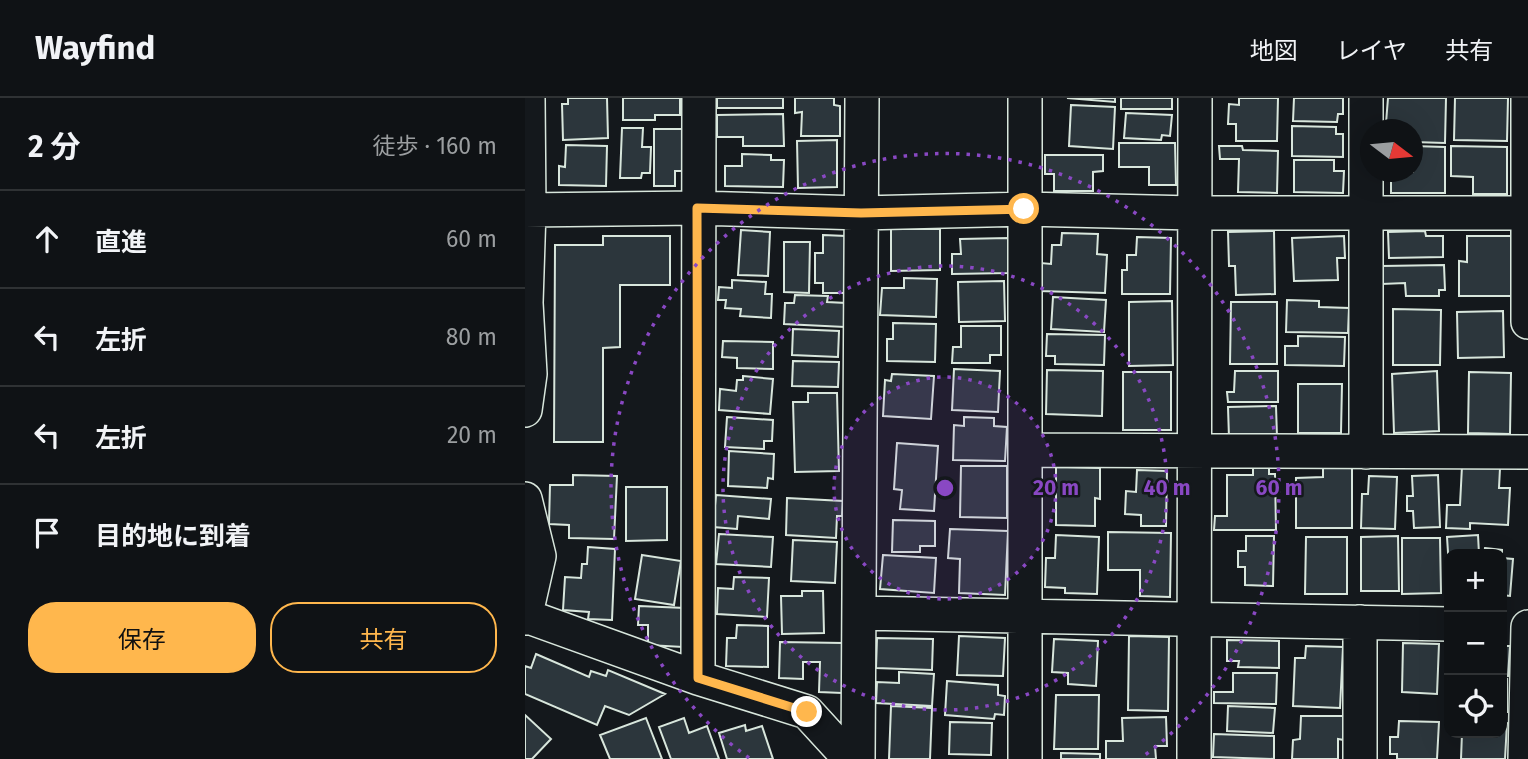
<!DOCTYPE html>
<html lang="ja">
<meta charset="utf-8">
<style>
body{margin:0;font-family:"Fira Sans","Noto Sans JP",sans-serif;background:#181b1e;color:#f1f3f6}
.controls{position:absolute;right:21px;bottom:21px;display:grid;overflow:hidden;border-radius:14px;box-shadow:0 7px 28px #0002}
.controls button{width:63px;height:63px;display:grid;place-items:center;padding:0;border:0;border-bottom:2px solid #2f3234;background:#0f1215;color:#f1f3f6;font:35px sans-serif}
.compass{position:absolute;left:835px;top:21px;width:63px;height:63px;border-radius:50%;background:#0f1215;box-shadow:0 7px 28px #0002;rotate:106deg}
.stop{position:absolute;width:21px;height:21px;margin:-16px;border:5px solid #ffb74d;border-radius:50%;background:#fff}
.stop.end{background:#ffb74d;border-color:#fff;box-shadow:0 2px 7px #0008}
.list{margin:0;padding:0;list-style:none}
h2{display:flex;justify-content:space-between;align-items:center;height:91px;margin:0;padding:0 28px;font-size:30px}
h2 small{font-size:23px;font-weight:400;color:#9b9ea0}
.list li{display:grid;grid-template-columns:46px 1fr auto;gap:21px;align-items:center;box-sizing:border-box;height:98px;padding:0 28px;border-top:2px solid #2f3234}
.list b{display:block;font-size:26px;white-space:nowrap}
.list em{font-size:23px;font-style:normal;color:#9b9ea0}
.actions{display:flex;gap:14px;padding:21px 28px}
.actions a{flex:1;padding:16px 0;border:2px solid #ffb74d;border-radius:28px;text-align:center;font-size:24px;color:#ffb74d}
.actions .main{background:#ffb74d;color:#111}
.icon{flex:none;width:38px;height:38px;fill:none;stroke:currentColor;stroke-width:2;stroke-linecap:round;stroke-linejoin:round}
.map{position:relative;flex:none;width:1003px;height:661px;overflow:hidden}
header{display:flex;align-items:center;gap:42px;box-sizing:border-box;height:98px;padding:0 35px;background:#0f1215;border-bottom:2px solid #2f3234}
header strong{font-size:33px}
nav{display:flex;gap:38px;margin-inline-start:auto;font-size:24px}
main{display:flex}
aside{flex:1;background:#0f1215}
.map>svg:first-child{display:block}
.building{fill:#2c363c;stroke:#d8e6dc;stroke-width:2}
.lines{fill:none;stroke-linecap:round;stroke-linejoin:round}
.street-casing{stroke:#d8e6dc;stroke-width:36}
.street{stroke:#14181c;stroke-width:33}
.route{stroke:#ffb74d;stroke-width:9}
.ring{fill:none;stroke:#8948c3;stroke-width:3.5;stroke-dasharray:3.5 7}
.centre{fill:#8948c3;stroke:#14181c;stroke-width:3.5}
.ring-label{font-size:21px;text-anchor:middle;font-weight:bold;fill:#8948c3;stroke:#14181c;stroke-width:5;stroke-linejoin:round;paint-order:stroke}
</style>
<header>
<strong>Wayfind</strong>
<nav><a>地図</a><a>レイヤ</a><a>共有</a></nav>
</header>
<main>
<aside>
<h2>2 分<small>徒歩 · 160 m</small></h2>
<ul class="list">
<li><svg class="icon" aria-label="ahead" viewBox="0 0 24 24"><path d="M12 20V5M6 11l6-6 6 6"/></svg><div><b>直進</b></div><em>60 m</em></li>
<li><svg class="icon" aria-label="left" viewBox="0 0 24 24"><path d="M17 20v-9H6M10 6l-5 5 5 5"/></svg><div><b>左折</b></div><em>80 m</em></li>
<li><svg class="icon" aria-label="left" viewBox="0 0 24 24"><path d="M17 20v-9H6M10 6l-5 5 5 5"/></svg><div><b>左折</b></div><em>20 m</em></li>
<li><svg class="icon" aria-label="arrive" viewBox="0 0 24 24"><path d="M6 21V4h12l-3 4 3 4H6"/></svg><div><b>目的地に到着</b></div></li>
</ul>
<div class="actions"><a class="main">保存</a><a>共有</a></div>
</aside>
<div class="map">
<svg width="1003" height="661" viewBox="0 0 1003 661">
<rect width="100%" height="100%" fill="#14181c"/>
<path class="building" d="M43 0H82L83 40 38 42 37 6H43Z
M98 0H155V17H130V22H98Z
M192 0H258V10H192Z
M270 0H309V7L315 8V38H276L277 14 270 15Z
M542 0H590V4Z
M596 0H647V11H596Z
M714 0H753L752 43H711V26H703L704 6 714 7Z
M769 0H818V16H813L812 24 768 23Z
M863 0H921L920 45 888 44V32H878L879 26 861 25Z
M930 0H983L982 43 929 42Z
M546 7 590 9 588 51 544 48Z
M601 15 647 17 645 38 637 37 636 42 599 40Z
M258 16 259 48H218V39H192V17Z
M767 28 811 29V36H818V59L767 58Z
M97 30H118L117 49H126L125 75H117L116 80H95Z
M129 31H158V73H150V88H129Z
M312 42V89L273 90 272 43Z
M594 45H650L651 87H624V69H594Z
M41 47 82 48 81 88 34 87V68L40 69Z
M694 48H717L718 52 753 53 752 95 713 94 714 61H695Z
M888 48 920 49V95H866V74H888Z
M926 48 982 49V96H948V79L926 78Z
M217 56 246 57V62H259L258 89 200 88V68H217Z
M520 57H578V73L568 74V93H529V76H520Z
M769 62H809V73H819L818 95 769 94Z
M366 131H415V172L366 173Z
M216 132 245 134 243 178 213 177Z
M749 133 750 196 711 197 710 168H704L703 134Z
M900 133 901 138H918V159L864 160 863 134Z
M537 135 573 136 572 156 582 157 580 195 514 193 516 165 526 166 527 147H536Z
M298 137 321 138 320 195H298V185H290V155H298Z
M78 138H145V187H95V249L78 250V344H29L30 147H78Z
M819 138 820 160H812L813 182 769 183 767 140Z
M942 138H986V198H934V163L942 164Z
M612 139 646 140 645 196H597V172H602V157H611Z
M483 140V175L427 176V156H436L435 141Z
M259 144H285L284 195 259 194Z
M919 167 920 192H914V198H881L880 185 857 186V168Z
M379 180 412 181 411 219 355 217 357 190H379Z
M207 182 241 184 240 196H247L246 220 215 218 216 211 200 210 201 202H193L194 189 207 190Z
M479 183 480 223 434 224 433 184Z
M270 197 303 198 302 204 321 205 320 229 259 226 260 205H269Z
M528 199 581 202 579 234 526 231Z
M762 202 794 203V209L824 210 823 235 761 234Z
M647 203 648 267 604 268V204Z
M706 204H752V266H705Z
M868 211 916 212 915 267H868Z
M978 213 979 259 933 260 932 214Z
M368 225 411 226 410 264 362 263V241H368Z
M436 228H476V257H465V265H427L428 249H436Z
M268 231 314 233 313 259 267 257Z
M522 236 580 237 579 267 530 266V258H521Z
M773 238 820 239 819 268 760 267V248H773Z
M198 243 248 244V271L212 270V260L197 259Z
M268 263 314 264 313 289 267 288Z
M429 271 475 273 473 314 427 312Z
M522 272 578 273 577 318 521 316Z
M710 273H753V304H703L702 294H709Z
M912 273 914 333 869 335 867 276Z
M598 274H646V332H598Z
M944 274 986 275 985 336 943 335Z
M367 276 409 278 406 321 358 318 360 282 366 283Z
M218 278 248 281 245 316 194 312 195 291 211 293 212 282H218Z
M773 286H817L816 335H773Z
M283 295H312L314 373 270 374 268 304H283Z
M751 308 752 339 704 340 703 309Z
M202 319 248 322 247 343H239V351L200 349Z
M439 319 469 320V328L482 329 480 363 428 362 429 327 439 328Z
M372 345 413 348 409 413 375 411 377 392 369 391Z
M204 353 249 356 248 381 243 380 242 390 203 388Z
M436 368H482V420L435 419Z
M744 368V376H750L751 432H689L690 418H702V377H728V369Z
M937 368 975 370 974 390H985L983 427 945 425V431L921 430 922 407H935Z
M531 369 575 370V401L570 400V428L531 427Z
M798 370H827V430H771V380L798 379Z
M612 372 642 373 641 428H616V417L600 416 601 393 611 394Z
M48 377 92 378 89 441 44 440V427L24 426 25 387H48Z
M913 377 915 429 889 430 888 413H882V398H888L887 378Z
M844 378 872 379 870 431 836 430 837 396H843Z
M101 389H142V442L101 443Z
M191 397 246 401 244 421 213 418 212 431 188 429Z
M262 400 318 403 317 418H312L311 440 261 437Z
M368 422 410 423V448H395V454H367Z
M425 431 483 433 480 497 434 495 435 461 423 460Z
M583 434 646 435 645 499 615 498V472H583Z
M194 436 248 439 246 469 191 466Z
M531 437 574 439 572 496 540 495V490L520 489 521 460H530Z
M953 437 954 456H924V470L922 439Z
M721 438H749L748 488 720 487V469H713V453H721Z
M873 438 874 493H836V439Z
M781 439H822V496H780Z
M877 440H915L916 495 877 496Z
M268 442 312 444 310 485 266 483Z
M63 449 90 451 87 522 63 521 64 514 38 512 40 479 56 480 57 466H62Z
M960 450 977 452V460L988 461 985 498 977 497V456H959Z
M117 457 156 463 149 507 110 501Z
M358 457 411 460 409 495 355 491Z
M209 479 244 480 242 519 192 516 193 490 208 491Z
M277 493H298L299 535 257 536 256 498H277Z
M114 508 160 510 158 549 123 547V527H113Z
M212 527 243 528V569L201 568 202 540H211Z
M434 538 480 540 478 578 432 577Z
M604 538 644 539 643 613 603 612Z
M352 540 408 541 407 572 351 570Z
M529 541 573 543 571 588 543 586V575L527 574Z
M702 542 754 543V570L713 569 714 563H702Z
M255 544 318 545 317 595 294 594 295 564H278V581L254 580Z
M878 545 914 546 912 596 877 594Z
M781 548 818 549 815 610 768 608 770 560H780Z
M977 548H985L983 578H977Z
M11 556 64 579 66 573 81 578 83 572 140 596 104 617 80 608 72 627 0 596V568L6 570Z
M374 574 409 576 407 608 351 605 352 584 374 585Z
M708 575H752L751 606 689 605V594H708Z
M982 581V614H977V582Z
M422 583 473 587V597L480 598 479 617 470 616 469 621 420 617Z
M531 597H574L573 651H529Z
M366 608 407 610 405 661H364Z
M703 608 750 610 748 635 702 633Z
M0 617 26 641 7 661H0Z
M776 618H819V642L813 641V661H767L768 642 775 641Z
M641 619 642 648H630L631 661H581V643H598L597 620Z
M121 620 137 661H85L75 637Z
M159 620 164 635 182 628 194 661H146L134 629Z
M874 623 914 624 912 661H872V656H865V639H873Z
M425 624 467 625 466 657 424 656Z
M977 624 982 625 980 661H936L937 635H977Z
M220 627 221 633 237 628 248 661H202L194 635Z
M689 636 749 638V661L688 659Z
M536 655 575 656V661H536Z"/>
<g class="lines">
<defs>
<path id="street" d="M500 0V661
M1003 0V224
M0 112 172 110 336 115 499 111 668 115H1003
M0 312 5 276 1 205 4 112 3 0
M502 352 1003 354
M841 354V0
M0 401 14 458 0 520
M334 515 924 526
M1 518 173 580 282 614 325 661
M835 524V661
M173 580 174 0
M333 661 337 0
M669 661 670 0
M1000 661 1003 529"/>
</defs>
<use href="#street" class="street-casing"/>
<use href="#street" class="street"/>
</g>
<g class="lines">
<path class="route" d="M282 614 173 580 172 110 336 115 499 111"/>
</g>
<circle cx="420" cy="390" r="111" fill="#8948c3" fill-opacity=".12"/>
<g class="ring">
<circle cx="420" cy="390" r="111"/>
<circle cx="420" cy="390" r="222"/>
<path d="M224 660A334 334 0 1 1 616 660"/>
</g>
<circle cx="420" cy="390" r="10" class="centre"/>
<g class="ring-label">
<text x="531" y="397">20 m</text>
<text x="642" y="397">40 m</text>
<text x="754" y="397">60 m</text>
</g>
</svg>
<div class="controls">
<button>+</button>
<button>−</button>
<button><svg class="icon" aria-label="locate" viewBox="0 0 24 24"><circle cx="12" cy="12" r="6"/><path d="M12 2v4M12 18v4M2 12h4M18 12h4"/></svg></button>
</div>
<svg class="compass" viewBox="-18 -18 36 36"><path d="M0-13l5 13h-10z" fill="#e53935"/><path d="M0 13l5-13h-10z" fill="#9b9ea0"/></svg>
<div class="stop" style="left:499px;top:111px"></div>
<div class="stop end" style="left:282px;top:614px"></div>
</div>
</main>
